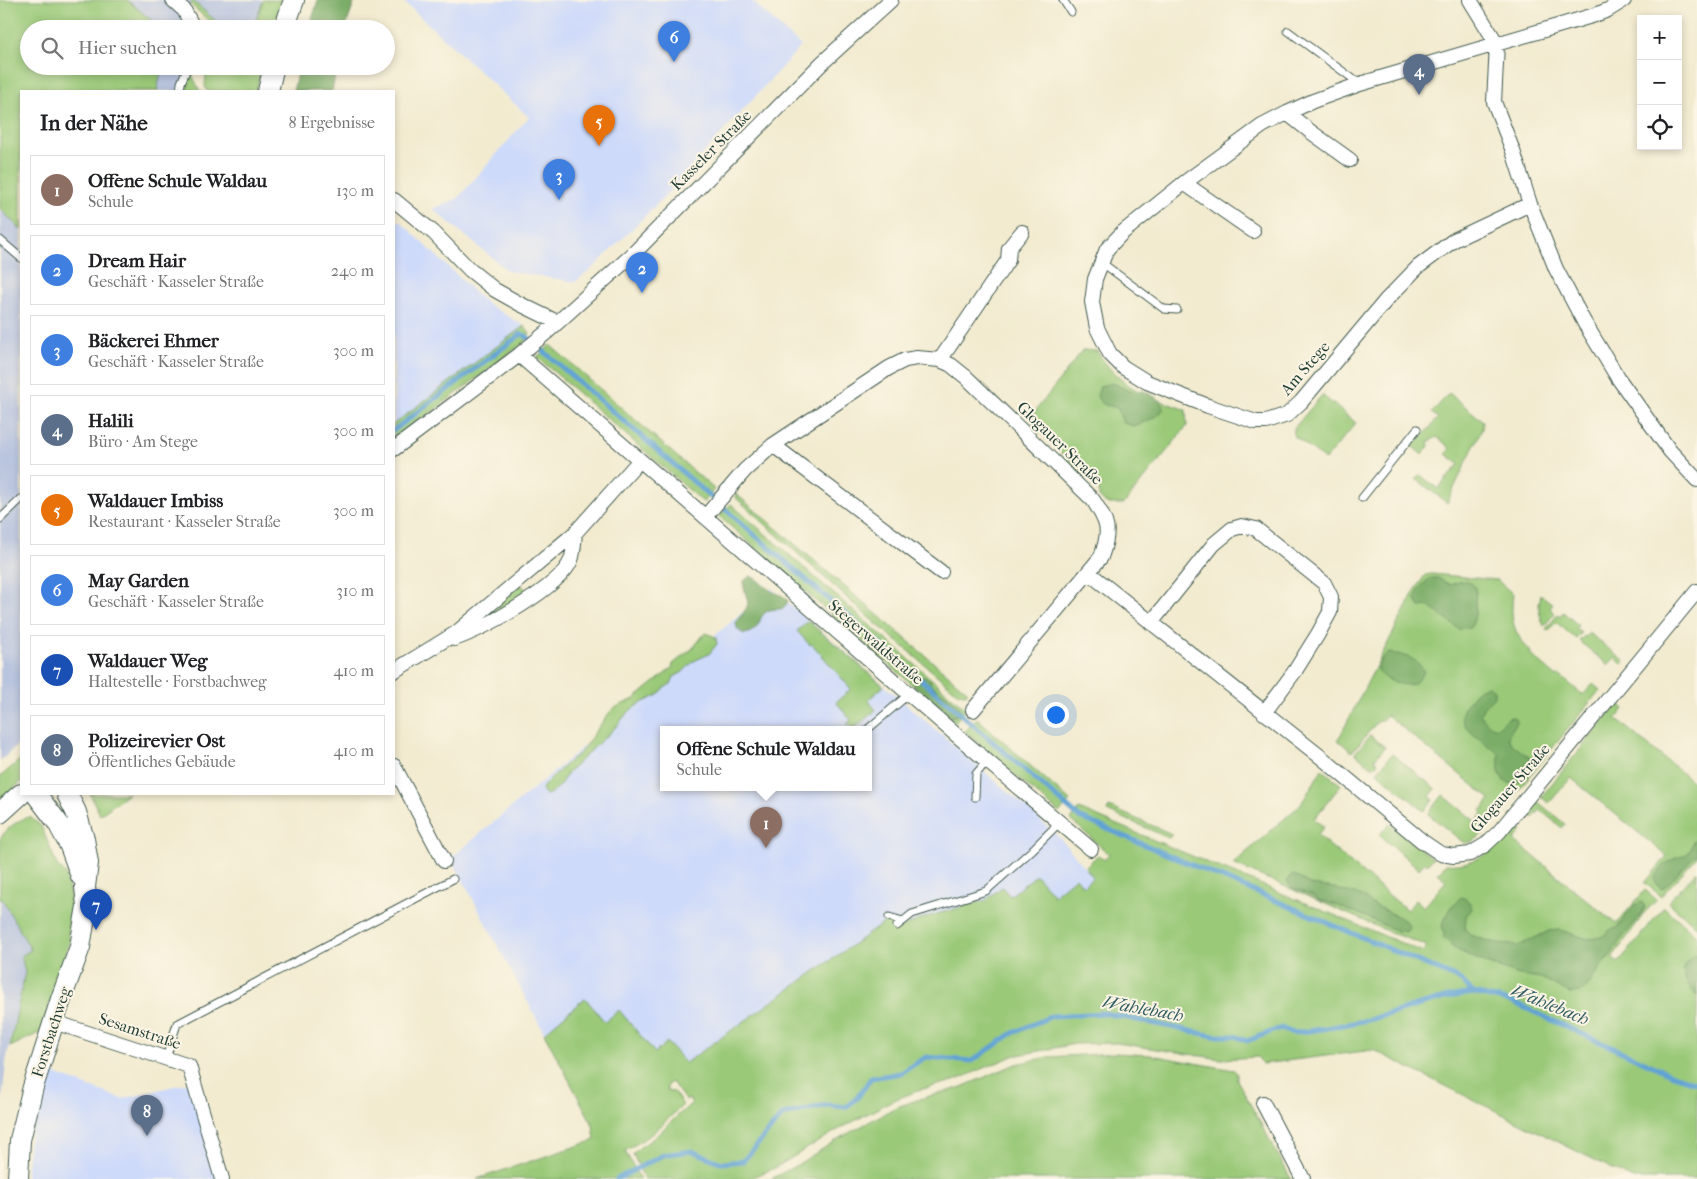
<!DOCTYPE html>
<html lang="de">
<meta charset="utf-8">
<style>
body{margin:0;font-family:"IM FELL French Canon",serif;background:#f2f2f2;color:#202124}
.controls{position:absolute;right:15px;top:15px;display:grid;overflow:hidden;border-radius:0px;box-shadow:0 2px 8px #0003}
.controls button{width:45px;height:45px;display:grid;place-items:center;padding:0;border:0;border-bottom:1px solid #e0e0e0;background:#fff;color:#202124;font:25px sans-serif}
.you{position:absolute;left:1055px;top:714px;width:18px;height:18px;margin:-12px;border:4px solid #fff;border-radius:50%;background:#1a73e8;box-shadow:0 0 0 8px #1a73e833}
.badge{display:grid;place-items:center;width:32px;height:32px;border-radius:50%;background:#c8321e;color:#fff;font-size:16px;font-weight:700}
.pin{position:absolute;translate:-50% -41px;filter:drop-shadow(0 1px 2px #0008)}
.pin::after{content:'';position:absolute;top:26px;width:18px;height:15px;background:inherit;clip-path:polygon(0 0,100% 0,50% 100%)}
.popup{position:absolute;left:660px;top:726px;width:212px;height:65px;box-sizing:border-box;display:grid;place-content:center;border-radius:0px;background:#fff;filter:drop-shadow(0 1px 4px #0005);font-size:16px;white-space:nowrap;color:#757577}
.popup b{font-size:19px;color:#202124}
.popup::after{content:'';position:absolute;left:50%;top:100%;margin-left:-10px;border:10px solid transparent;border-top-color:#fff}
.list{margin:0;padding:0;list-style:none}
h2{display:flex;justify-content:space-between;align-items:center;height:65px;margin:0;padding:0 20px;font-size:21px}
h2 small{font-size:16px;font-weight:400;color:#757577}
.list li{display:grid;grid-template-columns:32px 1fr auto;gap:15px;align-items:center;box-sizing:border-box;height:70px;margin:0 10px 10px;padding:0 10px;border:1px solid #e0e0e0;border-radius:0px}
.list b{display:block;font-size:19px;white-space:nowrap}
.list p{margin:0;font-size:16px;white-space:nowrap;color:#757577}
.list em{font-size:16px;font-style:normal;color:#757577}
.icon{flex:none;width:28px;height:28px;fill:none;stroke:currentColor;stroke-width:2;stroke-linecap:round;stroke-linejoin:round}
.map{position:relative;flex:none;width:1697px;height:1179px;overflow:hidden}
.search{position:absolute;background:#fff;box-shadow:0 2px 8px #0003;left:20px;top:20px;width:375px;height:55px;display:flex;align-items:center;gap:12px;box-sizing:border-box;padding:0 18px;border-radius:28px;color:#757577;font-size:19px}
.panel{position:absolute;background:#fff;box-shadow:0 2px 8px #0003;left:20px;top:90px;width:375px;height:705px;border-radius:0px}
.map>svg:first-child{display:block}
.built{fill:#cedafa;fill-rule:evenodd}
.industrial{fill:#b9c4de}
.green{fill:#9ac978;stroke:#5c8356}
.forest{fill:#7bad68;stroke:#4d754e}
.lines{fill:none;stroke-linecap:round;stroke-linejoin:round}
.stream{stroke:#60a3d4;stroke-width:5}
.lane-casing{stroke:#3f574b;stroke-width:9}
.street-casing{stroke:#3f574b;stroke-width:16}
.secondary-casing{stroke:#3f574b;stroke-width:22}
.lane{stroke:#fff;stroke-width:7}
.street{stroke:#fff;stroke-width:14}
.secondary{stroke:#fff;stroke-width:20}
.labels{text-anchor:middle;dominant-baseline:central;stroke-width:4;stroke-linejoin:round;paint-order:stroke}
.street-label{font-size:16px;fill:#1f3d34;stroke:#fcf5e5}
.water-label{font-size:18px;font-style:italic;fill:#325c64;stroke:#fcf5e5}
</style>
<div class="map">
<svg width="1697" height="1179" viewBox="0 0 1697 1179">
<rect width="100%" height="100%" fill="#fcf5e5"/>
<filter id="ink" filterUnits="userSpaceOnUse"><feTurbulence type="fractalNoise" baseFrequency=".02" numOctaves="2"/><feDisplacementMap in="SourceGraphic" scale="10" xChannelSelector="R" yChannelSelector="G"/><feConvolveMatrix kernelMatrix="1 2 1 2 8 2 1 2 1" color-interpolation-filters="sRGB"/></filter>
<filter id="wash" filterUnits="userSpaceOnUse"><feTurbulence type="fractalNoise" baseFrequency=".0096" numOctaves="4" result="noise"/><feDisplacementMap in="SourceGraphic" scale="20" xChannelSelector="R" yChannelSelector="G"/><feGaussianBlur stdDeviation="1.12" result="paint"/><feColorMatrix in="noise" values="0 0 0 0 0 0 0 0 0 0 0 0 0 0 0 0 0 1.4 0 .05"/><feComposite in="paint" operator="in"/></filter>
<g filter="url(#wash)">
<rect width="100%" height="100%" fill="#f2ebd0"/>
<path class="built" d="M402 0H751L801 46 661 200 593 268 575 282 508 271 433 209 458 198 529 117Z
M400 221 486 303 524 326 394 424V222Z
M771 588 1020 802 1060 838 1093 877 1083 886 1076 877 1054 895 1010 896 1002 887 986 900 923 918 901 928 685 1063 593 1125 451 858ZM664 729H868V787H664Z
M47 1071 122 1099 190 1082 220 1179H26L29 1141Z"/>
<path class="industrial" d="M0 0H263L253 29H225L193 1 190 4 189 29H29V66H187L200 91H21V742L0 761Z
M2 898 31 951 21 956 25 972 6 1062 0 1118V899Z"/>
<path class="green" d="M0 0H127L162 29H29V66H162L157 91H21V230L0 209Z
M263 0H283L273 29H253Z
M193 1 225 29H218L190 4Z
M226 66H262L256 91H207L205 86 206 73 217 72Z
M186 71H190L200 91H183Z
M524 326 530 333 524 343 394 440V424L395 423Z
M550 345 714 489 705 501 703 502 537 357Z
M1083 350 1097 351C1120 389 1148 396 1186 410L1187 426 1124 504H1106L1099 497V490L1035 427 1030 418Z
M1449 393 1483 421 1482 429 1447 503 1416 479 1420 475 1438 489 1459 464 1446 454 1450 448 1437 437 1428 442 1429 446 1422 455 1412 446 1426 432 1438 418 1432 413Z
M1322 395 1356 423 1325 460 1294 436V428Z
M735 493 968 692 966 694 958 693 866 615 735 497Z
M731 504 966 709 955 722 721 518 720 515Z
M1432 574 1497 580 1513 594C1510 620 1513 633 1531 652L1530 654 1557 677 1559 675 1583 695 1593 684 1600 690 1488 827 1478 819 1483 813 1481 811 1490 799 1387 715 1380 722 1378 721 1352 752 1338 740 1414 592 1425 575Z
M521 584 529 594 475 625Z
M1541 595 1553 604 1550 608 1555 613 1544 626C1539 614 1537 607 1541 595Z
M1563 612 1578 625 1576 629 1581 633 1576 639 1556 622 1548 631 1546 629 1558 614 1560 616Z
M808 621 884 686 868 700 876 710 854 728 847 724 851 720 836 702 851 689 812 644 810 645 797 631Z
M705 633 716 637 717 644 709 654 694 661 683 672 674 677 671 684C663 688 661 693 656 696 649 700 639 703 632 709 624 715 619 725 611 732 597 744 583 758 569 772 561 781 558 793 545 795L542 789 545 784 570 760 579 754 609 713 614 708 634 699 672 668 673 664 693 648Z
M1589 633 1624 661 1622 664 1615 658 1608 665 1579 641 1584 636 1586 637Z
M1618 703 1624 709 1616 719 1697 785V857L1661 896 1645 883 1667 856 1571 778 1549 803 1541 797Z
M977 718 1070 801 1059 813 965 732Z
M1370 735 1385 747 1374 760 1378 763 1373 768 1355 753Z
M1392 754 1436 789 1430 796 1433 800 1424 811 1377 772Z
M21 759V782L0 801V777Z
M1322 769 1341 785 1314 819 1324 827 1317 835 1407 910 1416 900 1424 907 1446 881 1438 873 1446 864C1476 867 1498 847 1518 827L1522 831 1514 840 1616 924 1645 890 1657 900 1646 911 1612 958 1618 963 1664 907 1697 936V1179H1633L1373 1050 1262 1064 1258 1057 1221 1059 1117 1043 1075 1044 1049 1049 1013 1056 954 1081 923 1089 891 1101 836 1131 773 1169 747 1179H644L633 1154C639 1146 650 1142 657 1135 669 1124 679 1114 692 1103L689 1099 685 1100 672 1082 667 1085V1090L674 1092 683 1105 653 1133 625 1151 640 1179H477L595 1140 593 1125 544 1033 585 998 605 1022 619 1010 655 1053 667 1042 685 1063 885 922 901 928 923 918 986 900 1002 887 1010 896 1036 875 1054 895 1076 877 1083 886 1093 877 1085 867 1098 855 1104 860 1109 854 1071 820 1079 809 1423 952 1427 946 1390 932 1233 864 1301 804Z
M90 794H128L100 815Z
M1443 795 1486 830C1479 838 1474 842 1464 843L1428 814Z
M1538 802 1565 824 1562 828 1540 810 1533 818 1528 814Z
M1109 807 1172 834 1169 838 1107 811Z
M30 817 41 826 57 865 66 874 71 902 68 935 70 940 41 1032 10 1047 25 972 21 956 31 950 2 899H0V839C5 830 19 818 30 817Z
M1389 824 1433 858 1427 864 1425 862 1419 869 1379 835Z
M1697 871V927L1668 902Z
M1115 1053 1151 1055 1234 1070 1237 1073V1080L1242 1089 1291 1179H771L797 1165 840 1138 894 1108 926 1097 959 1088 1016 1064 1048 1057Z"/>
<path class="forest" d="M318 0H355L345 29H309Z
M299 66H337L332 91H293Z
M1113 383C1124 387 1129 395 1141 390 1150 394 1163 399 1163 410 1156 419 1144 422 1134 426L1123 423 1118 409C1108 403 1103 409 1097 396L1100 386Z
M750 576C757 578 763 586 770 590 776 594 783 594 788 601L784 608C779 610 773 608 768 611 757 616 763 629 745 634 738 631 736 629 736 621 755 601 746 604 743 582Z
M1432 578H1438L1450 585C1460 582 1471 575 1476 591 1474 603 1478 618 1470 628L1459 629C1449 622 1439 614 1429 606L1420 607 1415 599C1418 590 1423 582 1432 578Z
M1389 653C1403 655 1417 657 1424 672 1421 676 1418 681 1413 684 1405 688 1380 679 1378 669 1377 662 1384 657 1389 653Z
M921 677 927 678 930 680 931 685 949 697 961 710 959 715 950 717 939 711 930 700 918 691 914 685 915 680Z
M1489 686 1494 690V696L1483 708 1480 715C1485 721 1494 732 1501 725 1505 721 1506 719 1511 717L1515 718 1517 722 1509 734 1508 739 1514 746 1533 760C1533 771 1524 778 1515 785L1504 781 1499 772V754C1489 744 1455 728 1463 710 1465 706 1468 703 1470 700 1475 692 1480 688 1489 686Z
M1697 839V853L1667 885 1662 889 1658 886 1654 879C1658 872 1663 865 1670 861 1681 854 1691 858 1693 841Z
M1294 875 1311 885 1335 888 1340 891 1355 893 1362 896 1372 904 1401 918 1408 923 1409 929 1406 932 1397 931 1355 912 1349 911 1339 906 1319 900 1313 896 1292 888 1287 882 1289 877Z
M1461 897C1468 899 1470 902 1472 909L1466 916 1465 929 1471 935 1487 941 1518 946 1549 931 1560 930 1588 939 1602 937 1610 930 1617 928 1634 905 1642 902 1645 907 1640 916 1618 943 1613 952 1600 968 1591 982 1582 992 1570 993 1541 978 1519 975 1483 962 1457 950 1444 938V932L1442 924 1453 905Z
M1697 954V996C1689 987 1678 974 1687 962 1691 958 1692 956 1697 954Z"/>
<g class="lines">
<path class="stream" d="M394 430 521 334 526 336 1079 817 1455 977 1462 981 1473 993
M617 1179 663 1155 692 1151 722 1163 743 1161 783 1115 827 1105 846 1107 857 1098 871 1078 901 1073 926 1057 972 1061 1013 1033 1052 1016 1104 1013 1214 1036H1235L1247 1041 1281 1028 1293 1033 1322 1029 1368 1020 1448 997 1473 993 1512 1002 1673 1075 1697 1083"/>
</g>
</g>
<g filter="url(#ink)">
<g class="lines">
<defs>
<path id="lane" d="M1063 0 1071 12
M1288 31 1360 84
M180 91 181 83 188 66
M0 240 21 258
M1101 262 1164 309 1177 310
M1362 498 1417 429
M0 519 21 499
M868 729 909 694
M975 797 976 774 987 761
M889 917 903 921
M897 926 912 914 986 891 1031 851 1059 823
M166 1058 177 1024 453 879"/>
<path id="street" d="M173 0 184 10 194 29
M1470 0 1497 44 1494 102 1513 151 1530 204 1556 269 1584 322 1618 378 1670 451 1697 480
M1287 113 1311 132 1350 160
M1184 183 1253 231
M394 200 434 233 470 270 495 290 520 304 557 322
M1530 204 1454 240 1418 267 1387 299 1301 402 1287 415 1266 422H1256L1208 406 1147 382 1123 367 1110 354 1097 328 1092 302 1095 279 1107 249 1122 233 1184 183 1262 126 1287 113 1313 101 1360 84 1595 15 1608 10 1624 0
M519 355 954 733 1091 849
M940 360 1008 260 1009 248 1022 232
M773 445 941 572
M394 449 519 355 547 332 633 254 822 63 891 0
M705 517 745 470 773 445 889 368 905 360 917 358 940 360 951 365 966 377 1093 500C1108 523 1111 530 1101 557L973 710
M1089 573 1322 758 1422 841 1441 854 1454 856 1470 854 1485 845 1499 832 1697 591
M1151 623 1214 544 1232 529 1242 526 1256 529 1324 583 1331 597 1330 612 1318 634 1295 671 1264 713
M454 639C482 630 561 587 571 560 574 552 574 541 575 533
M394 671 456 633 520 579 575 533 640 460
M394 766 444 861
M54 1022 189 1066 222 1179
M1263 1103 1303 1179"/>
<path id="secondary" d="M284 29 294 0
M268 91 274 66
M36 794 58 823 70 846 81 876
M0 813 21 794
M18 1179 20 1140 33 1087 61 999 80 947 87 906 85 887 88 863 84 839 76 812 67 794"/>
</defs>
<use href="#lane" class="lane-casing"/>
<use href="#street" class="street-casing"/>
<use href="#secondary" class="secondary-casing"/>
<use href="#lane" class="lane"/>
<use href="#street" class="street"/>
<use href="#secondary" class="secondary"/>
</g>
</g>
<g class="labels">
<g class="street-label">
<text transform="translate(711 150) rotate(-45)">Kasseler Straße</text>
<text transform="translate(1305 368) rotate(-49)">Am Stege</text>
<text transform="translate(1060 443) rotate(44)">Glogauer Straße</text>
<text transform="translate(876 642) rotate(41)">Stegerwaldstraße</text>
<text transform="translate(1510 788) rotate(-49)">Glogauer Straße</text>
<text transform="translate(140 1031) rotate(18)">Sesamstraße</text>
<text transform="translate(51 1032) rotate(-72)">Forstbachweg</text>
</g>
<g class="water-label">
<text transform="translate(1550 1005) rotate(22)">Wahlebach</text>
<text transform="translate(1143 1009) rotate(10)">Wahlebach</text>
</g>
</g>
</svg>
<div class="controls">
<button>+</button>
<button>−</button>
<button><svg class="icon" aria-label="locate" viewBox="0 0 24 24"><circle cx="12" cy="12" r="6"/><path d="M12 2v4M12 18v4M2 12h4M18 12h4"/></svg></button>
</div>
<div class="you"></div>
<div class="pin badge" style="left:766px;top:848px;background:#8d6e63">1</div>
<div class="popup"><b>Offene Schule Waldau</b>Schule</div>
<div class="pin badge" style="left:642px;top:293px;background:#3f7fe0">2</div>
<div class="pin badge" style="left:559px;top:200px;background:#3f7fe0">3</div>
<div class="pin badge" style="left:1419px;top:95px;background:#5c6f8a">4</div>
<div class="pin badge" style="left:599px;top:146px;background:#e8710a">5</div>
<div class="pin badge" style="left:674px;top:62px;background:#3f7fe0">6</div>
<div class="pin badge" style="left:96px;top:930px;background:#1a4fb4">7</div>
<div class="pin badge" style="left:147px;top:1136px;background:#5c6f8a">8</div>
<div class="search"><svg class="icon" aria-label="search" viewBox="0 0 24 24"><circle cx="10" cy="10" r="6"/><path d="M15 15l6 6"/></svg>Hier suchen</div>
<section class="panel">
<h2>In der Nähe<small>8 Ergebnisse</small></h2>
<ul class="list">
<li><span class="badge" style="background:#8d6e63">1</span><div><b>Offene Schule Waldau</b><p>Schule</p></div><em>130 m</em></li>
<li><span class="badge" style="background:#3f7fe0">2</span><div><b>Dream Hair</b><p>Geschäft · Kasseler Straße</p></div><em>240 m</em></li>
<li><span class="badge" style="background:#3f7fe0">3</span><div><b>Bäckerei Ehmer</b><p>Geschäft · Kasseler Straße</p></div><em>300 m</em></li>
<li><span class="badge" style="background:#5c6f8a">4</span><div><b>Halili</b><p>Büro · Am Stege</p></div><em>300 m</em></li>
<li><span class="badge" style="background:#e8710a">5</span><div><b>Waldauer Imbiss</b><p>Restaurant · Kasseler Straße</p></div><em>300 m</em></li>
<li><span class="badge" style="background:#3f7fe0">6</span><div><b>May Garden</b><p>Geschäft · Kasseler Straße</p></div><em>310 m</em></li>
<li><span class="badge" style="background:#1a4fb4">7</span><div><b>Waldauer Weg</b><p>Haltestelle · Forstbachweg</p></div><em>410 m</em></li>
<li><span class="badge" style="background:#5c6f8a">8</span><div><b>Polizeirevier Ost</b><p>Öffentliches Gebäude</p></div><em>410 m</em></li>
</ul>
</section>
</div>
